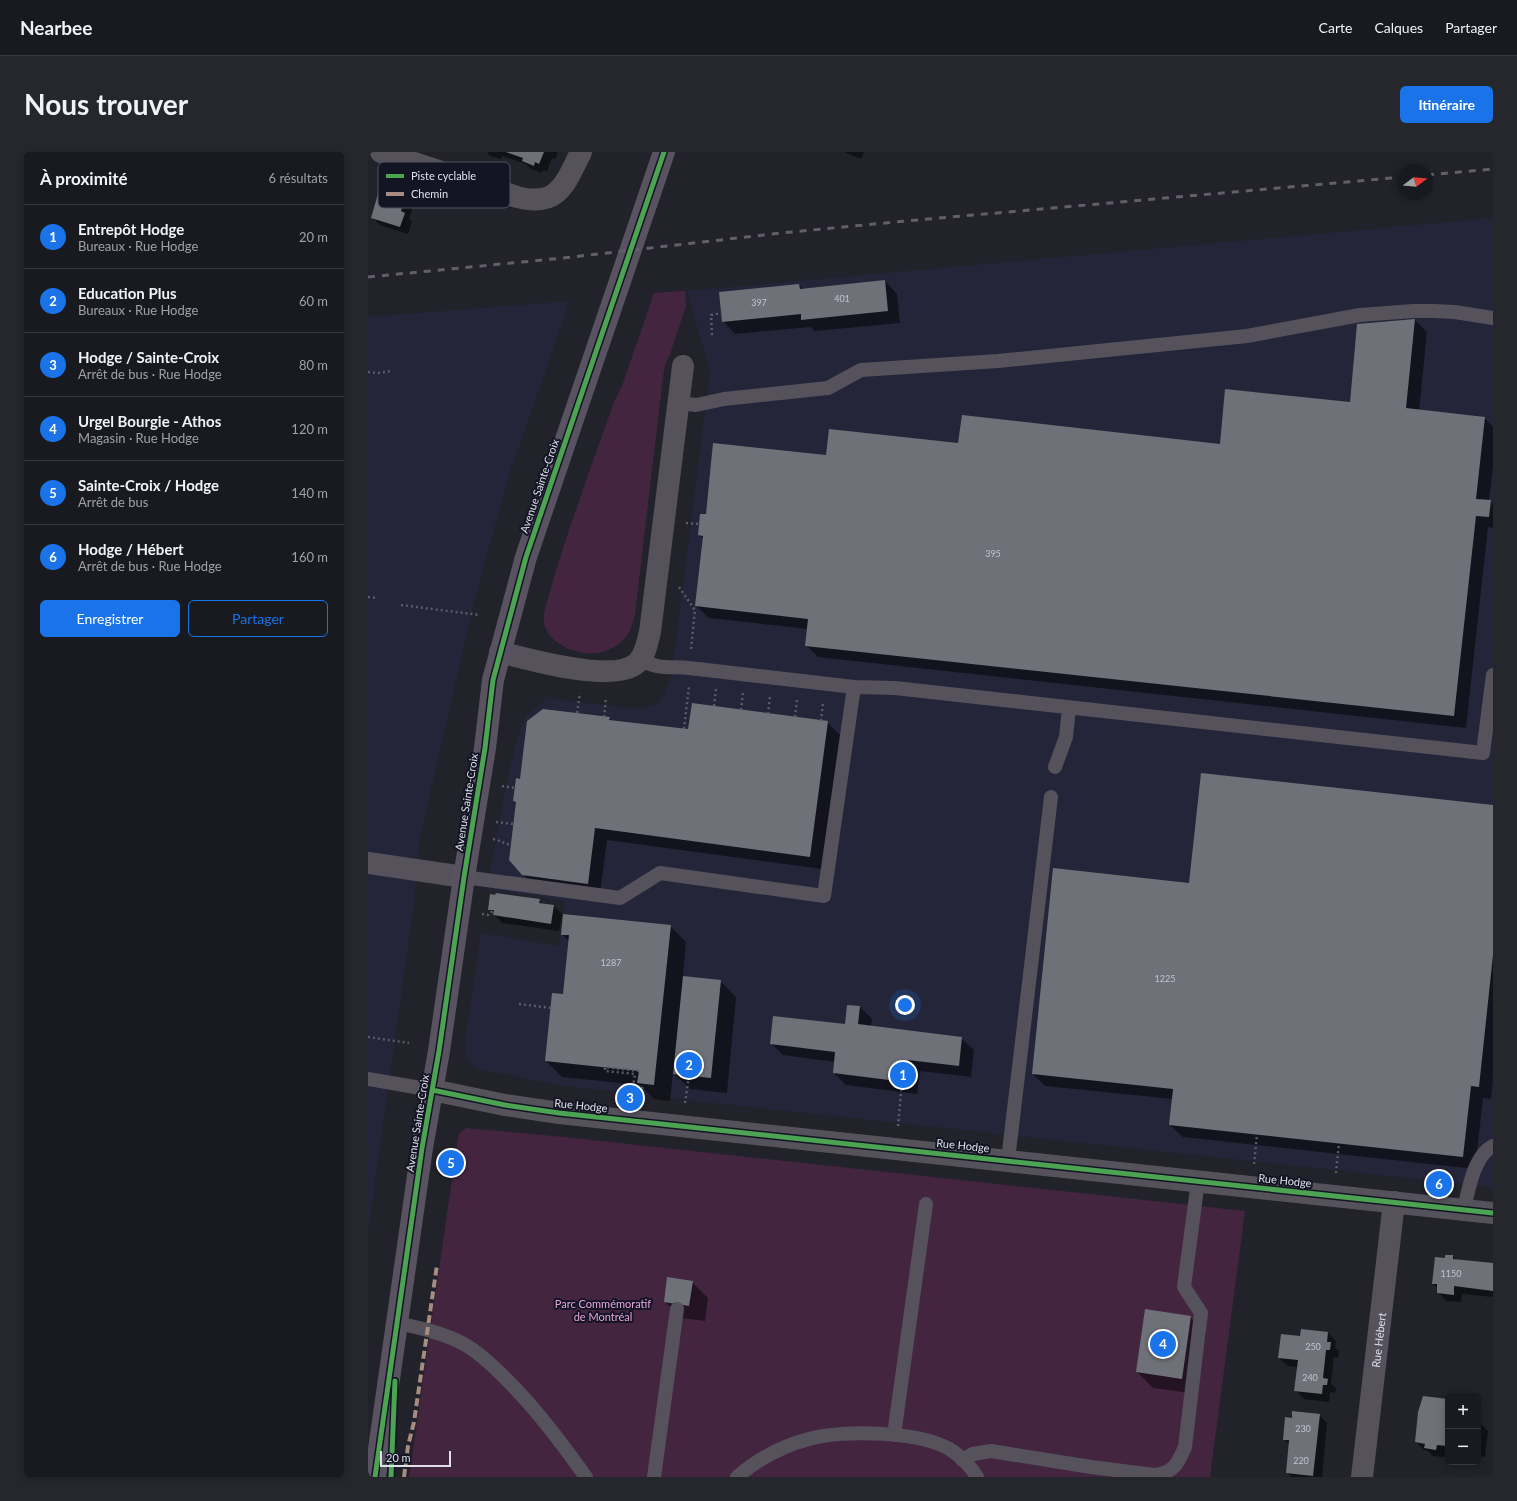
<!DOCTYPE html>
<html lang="fr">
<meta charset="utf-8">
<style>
body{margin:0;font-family:Lato,sans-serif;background:#26272d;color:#f1f3f6}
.controls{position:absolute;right:12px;bottom:12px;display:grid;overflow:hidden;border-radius:6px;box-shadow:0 2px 10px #0003}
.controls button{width:36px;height:36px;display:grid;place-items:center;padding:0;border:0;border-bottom:1px solid #37383e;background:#191a20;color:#f1f3f6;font:20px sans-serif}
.compass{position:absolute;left:1029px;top:12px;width:36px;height:36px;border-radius:50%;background:#191a20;box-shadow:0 2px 10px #0003;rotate:74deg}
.scale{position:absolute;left:12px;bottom:10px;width:71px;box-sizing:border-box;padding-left:4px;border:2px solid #dee0ea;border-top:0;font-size:11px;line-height:14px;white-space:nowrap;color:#dee0ea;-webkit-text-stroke:3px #141524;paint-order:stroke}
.you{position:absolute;left:537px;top:853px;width:14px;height:14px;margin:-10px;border:3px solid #fff;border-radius:50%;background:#1a73e8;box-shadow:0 0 0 6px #1a73e833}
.badge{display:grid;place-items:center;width:26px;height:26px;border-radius:50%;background:#1a73e8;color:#fff;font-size:13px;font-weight:700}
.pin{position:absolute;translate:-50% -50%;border:2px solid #fff;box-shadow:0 1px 4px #0006}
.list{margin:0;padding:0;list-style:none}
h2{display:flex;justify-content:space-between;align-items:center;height:52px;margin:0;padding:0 16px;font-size:17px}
h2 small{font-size:13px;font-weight:400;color:#9fa1a5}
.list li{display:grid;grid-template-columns:26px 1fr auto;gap:12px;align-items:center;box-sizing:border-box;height:64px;padding:0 16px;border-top:1px solid #37383e}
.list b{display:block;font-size:15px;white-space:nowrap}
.list p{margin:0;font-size:13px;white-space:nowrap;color:#9fa1a5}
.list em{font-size:13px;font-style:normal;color:#9fa1a5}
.actions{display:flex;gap:8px;padding:12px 16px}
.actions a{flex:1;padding:9px 0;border:1px solid #1a73e8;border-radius:6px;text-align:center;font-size:14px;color:#1a73e8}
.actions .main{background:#1a73e8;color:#fff}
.map{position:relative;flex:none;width:1125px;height:1325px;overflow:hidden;border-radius:6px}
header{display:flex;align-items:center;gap:24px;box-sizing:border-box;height:56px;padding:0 20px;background:#191a20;border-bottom:1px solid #37383e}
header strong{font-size:19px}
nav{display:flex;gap:22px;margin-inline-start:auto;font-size:14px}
.intro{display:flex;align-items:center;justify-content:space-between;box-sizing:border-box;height:96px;padding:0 24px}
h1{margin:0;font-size:28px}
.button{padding:10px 18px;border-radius:6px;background:#1a73e8;color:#fff;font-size:14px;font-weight:700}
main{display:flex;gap:24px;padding:0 24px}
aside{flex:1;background:#191a20;border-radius:6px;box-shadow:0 2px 10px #0003}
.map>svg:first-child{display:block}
.built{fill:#242539}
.green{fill:#442540}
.shadow{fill:#0007}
.building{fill:#6e7178}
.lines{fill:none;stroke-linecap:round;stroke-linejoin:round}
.path{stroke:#5d5b64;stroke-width:2.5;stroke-dasharray:2 3;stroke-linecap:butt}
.lane{stroke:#56525c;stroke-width:14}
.street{stroke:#56525c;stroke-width:22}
.secondary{stroke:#595261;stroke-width:22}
.rail{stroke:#625f69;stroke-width:3;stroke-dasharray:7 7;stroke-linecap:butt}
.quiet{stroke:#a88b81;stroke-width:4;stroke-dasharray:8 4;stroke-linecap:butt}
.cycleway-casing{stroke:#141524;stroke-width:8}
.cycleway{stroke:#4ca352;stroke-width:5}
.labels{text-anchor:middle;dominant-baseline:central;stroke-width:4;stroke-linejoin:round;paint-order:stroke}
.number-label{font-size:9px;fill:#c2c4ce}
.street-label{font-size:11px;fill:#dee0ea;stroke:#141524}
.park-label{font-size:11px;fill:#e7a4dd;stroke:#141524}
.key{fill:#141524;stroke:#51525f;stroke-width:1}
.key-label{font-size:11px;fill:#dee0ea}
</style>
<header>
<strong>Nearbee</strong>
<nav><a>Carte</a><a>Calques</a><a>Partager</a></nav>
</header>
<div class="intro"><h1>Nous trouver</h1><a class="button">Itinéraire</a></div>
<main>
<aside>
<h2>À proximité<small>6 résultats</small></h2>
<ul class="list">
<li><span class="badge">1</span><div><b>Entrepôt Hodge</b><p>Bureaux · Rue Hodge</p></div><em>20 m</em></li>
<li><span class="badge">2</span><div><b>Education Plus</b><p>Bureaux · Rue Hodge</p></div><em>60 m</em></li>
<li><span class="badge">3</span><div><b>Hodge / Sainte-Croix</b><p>Arrêt de bus · Rue Hodge</p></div><em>80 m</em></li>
<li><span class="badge">4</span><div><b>Urgel Bourgie - Athos</b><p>Magasin · Rue Hodge</p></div><em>120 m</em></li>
<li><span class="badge">5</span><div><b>Sainte-Croix / Hodge</b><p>Arrêt de bus</p></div><em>140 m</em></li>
<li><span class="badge">6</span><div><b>Hodge / Hébert</b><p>Arrêt de bus · Rue Hodge</p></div><em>160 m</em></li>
</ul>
<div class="actions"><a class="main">Enregistrer</a><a>Partager</a></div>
</aside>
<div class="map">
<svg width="1125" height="1325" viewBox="0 0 1125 1325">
<rect width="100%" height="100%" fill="#21222a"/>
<path class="built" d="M1125 66V1035L354 952 189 933 115 918 106 915 100 907 97 899V889L113 781 191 794 197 749 119 737 139 629 149 586 158 564 179 546 256 556 275 557 291 551 303 527 342 221 319 139Z
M202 149 141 323 106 450 52 686 46 751 0 1080V165Z"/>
<path class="green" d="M317 139 318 154 302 202 297 213 295 225 267 462C265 471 262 482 254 489 248 495 238 499 230 501 210 504 180 492 176 471 174 461 182 442 184 432 202 371 225 310 246 250L254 234 286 141Z
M98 976 196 985 877 1059 842 1325H41L90 986 92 981Z"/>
<path class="shadow" d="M119 0H190L187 7 184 6 179 19 175 18 174 21 163 17 158 12 134 4 133 7 122 4Z
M476 0H496L493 7Z
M16 22 42 30 50 38 41 67 44 70 40 82 12 73 4 65Z
M517 129 529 142 532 171 447 179 442 175 367 182 355 169 431 133 435 137Z
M1047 168 1059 180 1051 259 1117 266 1125 275V314L1121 349 1125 352V376L1120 375 1098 576 450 505 438 493 440 477 341 466 328 454 336 387 332 383 339 364 458 304 591 292 853 293 982 251 990 173Z
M241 566 244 569 321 578 459 570 472 583 454 717 239 688 232 743 167 735 155 722 149 652 146 649 153 628Z
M1125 654V926L1123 947 1115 946 1107 1017 815 985 802 973 805 947 677 934 665 922 822 732Z
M171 748 175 752 186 754 194 762 191 779 134 771 121 757Z
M302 774 318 790 315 825 352 829 368 845 359 941 322 937 305 920 302 949 286 947 272 933 194 925 178 909 196 843 201 790 194 782Z
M492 855 504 867 503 875 593 886 606 898 603 925 552 919 549 942 478 933 466 921 467 910 415 903 403 891 478 873Z
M1085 1104 1089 1108 1125 1112V1145L1094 1142 1093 1150 1078 1149 1070 1140V1136L1065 1132Z
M324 1130 340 1146 337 1169 313 1166 297 1150Z
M822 1165 838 1181 830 1242 785 1236 769 1220Z
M960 1181 968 1189 967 1196 971 1199 970 1206 966 1205 963 1232 968 1236 967 1241 962 1240 961 1250 936 1247 928 1239 930 1215 920 1214 911 1206 933 1185Z
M1080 1248V1301L1077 1300 1076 1305 1065 1304 1060 1299 1056 1298 1048 1290Z
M951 1263 959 1271 954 1325H924L919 1320 922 1293 916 1287 924 1267Z
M1110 1271H1112L1120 1279 1117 1305 1110 1304Z"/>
<path class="building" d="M138 0H176L171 12 167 10 166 14 154 9 155 6Z
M16 21 42 29 33 59 37 61 32 75 3 66Z
M517 128 520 159 433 168V162L354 170 351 140 431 132 432 137Z
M1047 167 1038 256 1117 265 1108 347 1123 348 1121 365 1108 364 1086 564 437 494 440 467 327 454 335 384 330 383 332 362H338L345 291 458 303 461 277 590 291 594 263 852 292 857 237 982 250 989 172Z
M324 551 460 569 442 705 227 676 220 732 154 723 141 708 148 650 145 649 148 626 152 627 159 569 175 557 242 565 241 568 320 577Z
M833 621 1125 653V803L1111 935 1103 934 1095 1005 801 973 805 937 664 922 685 716 821 731Z
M128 741 172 747 171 751 186 753 183 772 125 763 126 758H120L122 742 127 743Z
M195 762 303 773 286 933 269 931 271 919 177 909 184 841 195 842 201 783H193Z
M315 824 353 828 343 926 305 922Z
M479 853 492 854 490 872 594 885 591 914 540 908 537 930 465 921 467 900 402 892 405 864 477 872Z
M1077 1103H1085V1107L1125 1111V1139L1086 1134V1143L1069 1141V1132H1064L1067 1105 1077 1106Z
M299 1125 325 1129 321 1154 296 1150Z
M777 1157 823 1164 814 1227 768 1220Z
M933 1177 960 1180 959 1190H963L962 1198H958L955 1226 960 1227 959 1233H955L954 1242 926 1239 930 1208 910 1206 913 1182 932 1184Z
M1055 1244 1080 1247V1294L1069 1293 1068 1298 1056 1296 1057 1292 1047 1290 1050 1260Z
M924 1259 952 1262 945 1324 918 1321 921 1288H915L917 1265 924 1266Z"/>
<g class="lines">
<path class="path" d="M344 183 343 163 354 161
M0 220 10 221 24 219
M318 371 331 372
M311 435 327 458 323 497
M0 445 10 446
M33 453 112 463
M346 554 348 537
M373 558 375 540
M209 561 212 541
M400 562 402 544
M236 565 238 545
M427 565 429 548
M453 569 455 551
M316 577 321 534
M134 634 147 636
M128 670 146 672
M125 687C132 688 136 692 143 693
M114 762 120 763 126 758
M151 852 183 856
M0 885 41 891
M271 919 237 915V919L267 922 265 935 275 936
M273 947 275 932
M317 951 321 923
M530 974 534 930
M886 1012 889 983
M968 1021 971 991"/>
<path class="lane" d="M310 251 328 253 356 247 460 236 493 218 630 209 879 184 992 163 1045 159H1066L1087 160 1125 166
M486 535 527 536 1115 601 1125 523
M687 615 698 585 701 556
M96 725 252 746 292 721 456 744 486 535 321 516C304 514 288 518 273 507
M0 927 64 938
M640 1008 683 645
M1096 1058C1100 1039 1106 1003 1125 994
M29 1171C53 1176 75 1181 96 1192 110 1200 123 1212 134 1223 166 1254 192 1289 218 1325
M526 1283 558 1052
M594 1308 605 1302 623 1299 723 1315 786 1323C805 1321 810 1312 817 1295L833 1161 816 1135 830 1029
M286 1325 309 1157
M369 1325C390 1307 414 1294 441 1287 475 1277 557 1279 586 1300 595 1307 604 1316 609 1325"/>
<g class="street">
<path d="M13 0 149 45C190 56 197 32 213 0"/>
<path d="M132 500C160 507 246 532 269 511 278 503 279 490 282 480L315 214"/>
<path d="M0 711 96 725"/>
<path d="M64 938 137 953 191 961 1125 1061"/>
<path id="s1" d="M994 1325 1026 1050"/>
</g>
<path class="secondary" d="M7 1325 54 996 71 899 96 725 117 596 125 528 158 405 296 0"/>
<path class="rail" d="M1059 23 1125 17
M0 125 195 106 413 81 538 69 1035 25"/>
<path class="quiet" d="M36 1325 40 1294 46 1270 69 1113"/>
<defs>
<path id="cycleway" d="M64 938 137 953 191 961 1125 1061
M7 1325 54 996 71 899 96 725 117 596 125 528 158 405 296 0
M23 1325 27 1229"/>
</defs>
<use href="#cycleway" class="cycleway-casing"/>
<use href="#cycleway" class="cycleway"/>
</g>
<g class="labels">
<g class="number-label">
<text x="474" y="146">401</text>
<text x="391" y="150">397</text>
<text x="625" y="401">395</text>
<text x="243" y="810">1287</text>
<text x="797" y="826">1225</text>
<text x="1083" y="1121">1150</text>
<text x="945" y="1194">250</text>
<text x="942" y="1225">240</text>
<text x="935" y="1276">230</text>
<text x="933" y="1308">220</text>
</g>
<g class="street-label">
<text transform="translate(171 334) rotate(-71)">Avenue Sainte-Croix</text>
<text transform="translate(98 650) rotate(-81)">Avenue Sainte-Croix</text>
<text transform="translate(213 953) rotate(6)">Rue Hodge</text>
<text transform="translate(49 971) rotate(-81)">Avenue Sainte-Croix</text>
<text transform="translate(595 993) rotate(6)">Rue Hodge</text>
<text transform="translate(917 1028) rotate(6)">Rue Hodge</text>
<text stroke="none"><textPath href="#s1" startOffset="138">Rue Hébert</textPath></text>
</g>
<g class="park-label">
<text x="235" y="1151">Parc Commémoratif<tspan x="235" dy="13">de Montréal</tspan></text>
</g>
</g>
<rect x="10" y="10" width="132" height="46" rx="6" class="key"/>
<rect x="18" y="22" width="18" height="4" fill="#4ca352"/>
<rect x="18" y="40" width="18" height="4" fill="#a88b81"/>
<g class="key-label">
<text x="43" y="28">Piste cyclable</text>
<text x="43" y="46">Chemin</text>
</g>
</svg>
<div class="controls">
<button>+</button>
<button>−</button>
</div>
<svg class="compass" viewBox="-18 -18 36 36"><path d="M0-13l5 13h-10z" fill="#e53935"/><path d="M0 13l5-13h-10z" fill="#9fa1a5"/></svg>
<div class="scale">20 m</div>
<div class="you"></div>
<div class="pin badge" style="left:535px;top:923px">1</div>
<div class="pin badge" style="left:321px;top:913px">2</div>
<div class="pin badge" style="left:262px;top:946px">3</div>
<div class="pin badge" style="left:795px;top:1192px">4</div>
<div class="pin badge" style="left:83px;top:1011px">5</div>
<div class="pin badge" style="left:1071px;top:1032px">6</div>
</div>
</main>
